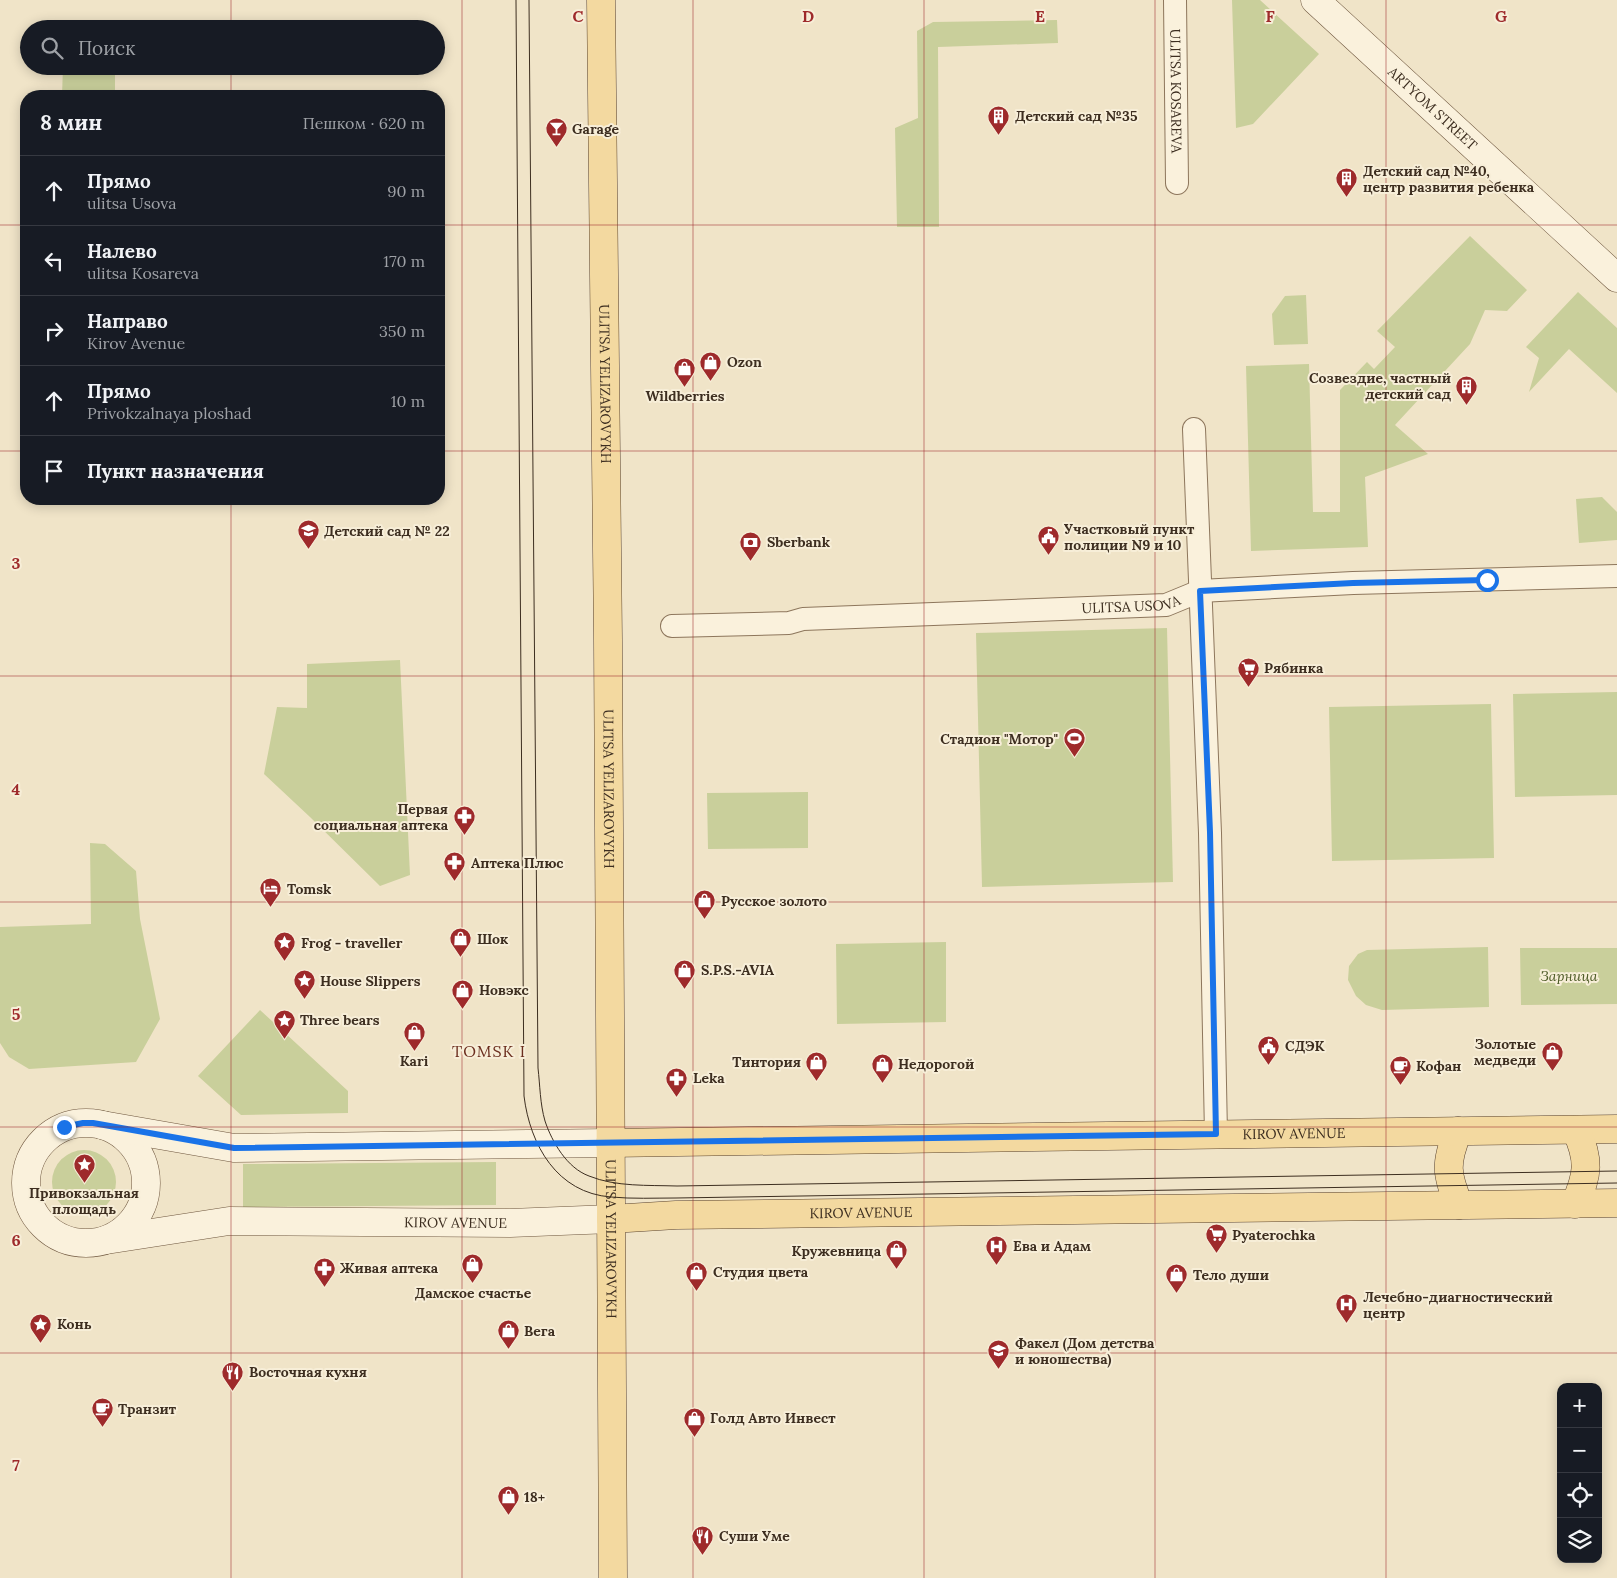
<!DOCTYPE html>
<html lang="ru">
<meta charset="utf-8">
<style>
body{margin:0;font-family:Lora,serif;background:#242831;color:#f1f3f6}
.controls{position:absolute;right:15px;bottom:15px;display:grid;overflow:hidden;border-radius:10px;box-shadow:0 2px 12px #0003}
.controls button{width:45px;height:45px;display:grid;place-items:center;padding:0;border:0;border-bottom:1px solid #363941;background:#171b24;color:#f1f3f6;font:25px sans-serif}
.stop{position:absolute;width:15px;height:15px;margin:-11px;border:4px solid #1a73e8;border-radius:50%;background:#fff}
.stop.end{background:#1a73e8;border-color:#fff;box-shadow:0 1px 5px #0008}
.list{margin:0;padding:0;list-style:none}
h2{display:flex;justify-content:space-between;align-items:center;height:65px;margin:0;padding:0 20px;font-size:21px}
h2 small{font-size:16px;font-weight:400;color:#9ea1a6}
.list li{display:grid;grid-template-columns:32px 1fr auto;gap:15px;align-items:center;box-sizing:border-box;height:70px;padding:0 20px;border-top:1px solid #363941}
.list b{display:block;font-size:19px;white-space:nowrap}
.list p{margin:0;font-size:16px;white-space:nowrap;color:#9ea1a6}
.list em{font-size:16px;font-style:normal;color:#9ea1a6}
.icon{flex:none;width:28px;height:28px;fill:none;stroke:currentColor;stroke-width:2;stroke-linecap:round;stroke-linejoin:round}
.map{position:relative;flex:none;width:1617px;height:1578px;overflow:hidden}
.search{position:absolute;background:#171b24;box-shadow:0 2px 12px #0003;left:20px;top:20px;width:425px;height:55px;display:flex;align-items:center;gap:12px;box-sizing:border-box;padding:0 18px;border-radius:28px;color:#9ea1a6;font-size:19px}
.panel{position:absolute;background:#171b24;box-shadow:0 2px 12px #0003;left:20px;top:90px;width:425px;height:415px;border-radius:20px}
.map>svg:first-child{display:block}
.green{fill:#c9cf9b}
.lines{fill:none;stroke-linecap:round;stroke-linejoin:round}
.minor-casing{stroke:#8d765c;stroke-width:24}
.secondary-casing{stroke:#6f573f;stroke-width:29}
.primary-casing{stroke:#5b4430;stroke-width:29}
.minor{stroke:#faf1dc;stroke-width:22}
.secondary{stroke:#faf1dc;stroke-width:28}
.primary{stroke:#f3d9a0;stroke-width:28}
.tram{stroke:#3d2e20;stroke-width:1}
.route{stroke:#1a73e8;stroke-width:6}
.grid{fill:none;stroke:#9e2a2b;stroke-width:1;stroke-opacity:0.55}
.labels{text-anchor:middle;dominant-baseline:central;stroke-width:4;stroke-linejoin:round;paint-order:stroke}
.street-label{font-size:14px;fill:#3d2e20;stroke:#f7eed8}
.poi-label{font-size:14px;font-weight:bold;fill:#3d2e20;stroke:#f7eed8;text-anchor:start}
.park-label{font-size:14px;font-style:italic;fill:#4d5a26;stroke:#f7eed8}
.quarter-label{font-size:16px;letter-spacing:1px;fill:#6b2e1e;stroke:#f7eed8}
.grid-label{font-size:16px;text-anchor:middle;font-weight:bold;fill:#9e2a2b;stroke:#f7eed8;stroke-width:4;stroke-linejoin:round;paint-order:stroke}
</style>
<div class="map">
<svg width="1617" height="1578" viewBox="0 0 1617 1578">
<rect width="100%" height="100%" fill="#f0e4c8"/>
<path class="green" d="M1232 0H1260L1319 54 1253 124 1236 128Z
M1057 20 1058 43 938 47 939 227H897L895 128 918 118 917 31 933 22Z
M63 27H116V29H63Z
M63 66H115V96H62Z
M1470 236 1527 290 1507 311 1485 310 1470 344 1395 425 1428 454 1365 477 1368 547 1251 551 1246 366 1309 364 1313 512H1340V390L1367 362 1374 369 1395 347 1377 331Z
M1578 292 1617 328V393L1569 349 1529 392 1539 358 1526 347Z
M1306 295 1308 344 1274 345 1272 314 1285 296Z
M1602 497 1617 512V540L1579 543 1576 499Z
M1167 628 1173 882 982 887 976 633Z
M400 660 410 875 380 886 310 817 264 774 277 707 307 708V664Z
M1617 692V795L1515 797 1513 694Z
M1491 704 1494 858 1332 861 1329 707Z
M808 792V848L708 849 707 793Z
M90 843 105 844 136 871 140 919 160 1019 136 1062 29 1069 9 1057 0 1043V927L91 924Z
M946 942V1022L837 1024 836 944Z
M1488 947 1489 1007 1382 1010 1366 1005 1356 996 1348 980 1349 966 1358 954 1367 950Z
M1520 948H1617V1004L1521 1005Z
M260 1010 348 1091V1113L241 1115 198 1076Z
M52 1182a32 32 0 1 1 64 0a32 32 0 1 1-64 0Z
M496 1162V1205L243 1207V1164Z"/>
<g class="lines">
<defs>
<g id="minor">
<path id="s1" d="M1175 0 1177 183"/>
<path d="M1194 429 1210 833 1216 1134"/>
<path id="s2" d="M672 626 789 623 803 619 1166 605 1200 591 1353 583 1617 576"/>
</g>
<g id="secondary">
<path id="s3" d="M1315 0 1617 278"/>
<circle cx="86" cy="1183" r="60"/>
<path d="M102 1125 234 1148 610 1143"/>
<path id="s4" d="M106 1240 229 1221 510 1223 611 1219"/>
</g>
<g id="primary">
<path id="s5" d="M601 0 608 640 613 1578"/>
<path d="M1458 1131C1445 1163 1446 1174 1459 1205"/>
<path id="s6" d="M610 1143 1617 1129"/>
<path d="M1575 1204C1588 1175 1590 1160 1576 1130"/>
<path id="s7" d="M611 1219 676 1215 1617 1203"/>
</g>
</defs>
<use href="#minor" class="minor-casing"/>
<use href="#secondary" class="secondary-casing"/>
<use href="#primary" class="primary-casing"/>
<use href="#minor" class="minor"/>
<use href="#secondary" class="secondary"/>
<use href="#primary" class="primary"/>
<path class="tram" d="M516 0 524 1096C530 1145 557 1193 611 1197 632 1199 655 1198 676 1198L1617 1183
M529 0 538 1068C540 1085 540 1104 545 1121 552 1142 567 1168 589 1176 616 1187 648 1185 677 1186L1617 1171"/>
</g>
<g class="lines">
<path class="route" d="M64 1127 83 1123H93L234 1148 1216 1134 1210 832 1200 591 1353 583 1487 580"/>
</g>
<path class="grid" d="M231 0V29M462 0V1578M693 0V1578M924 0V1578M1155 0V1578M1386 0V1578M231 66V96M0 225H26M439 225H1617M0 451H26M439 451H1617M231 499V1578M0 676H1617M0 902H1617M0 1127H1617M0 1353H1617"/>
<defs>
<symbol id="building-pin" viewBox="-11 -11 22 30"><path d="M0 17L-7.5 6A9.5 9.5 0 1 1 7.5 6Z" fill="#9e2a2b" stroke="#f7eed8"/><path d="M-4-6H4V6H1V3H-1V6H-4ZM-2.5-4.3h1.7v1.8h-1.7ZM.8-4.3h1.7v1.8H.8ZM-2.5-1h1.7V.8h-1.7ZM.8-1h1.7V.8H.8Z" fill="#fff"/></symbol>
<symbol id="bar-pin" viewBox="-11 -11 22 30"><path d="M0 17L-7.5 6A9.5 9.5 0 1 1 7.5 6Z" fill="#9e2a2b" stroke="#f7eed8"/><path d="M-6-5H6L.8 .8V4.5H3.5V6h-7V4.5H-.8V.8Z" fill="#fff"/></symbol>
<symbol id="shop-pin" viewBox="-11 -11 22 30"><path d="M0 17L-7.5 6A9.5 9.5 0 1 1 7.5 6Z" fill="#9e2a2b" stroke="#f7eed8"/><path d="M-5-2.5h2.3a2.7 3.5 0 0 1 5.4 0H5L5.5 6h-11ZM-1.5-2.5h3a1.5 2.3 0 0 0-3 0Z" fill="#fff"/></symbol>
<symbol id="school-pin" viewBox="-11 -11 22 30"><path d="M0 17L-7.5 6A9.5 9.5 0 1 1 7.5 6Z" fill="#9e2a2b" stroke="#f7eed8"/><path d="M0-5L7-2L0 1L-7-2ZM-4 1L0 2.5L4 1V4Q0 6-4 4Z" fill="#fff"/></symbol>
<symbol id="civic-pin" viewBox="-11 -11 22 30"><path d="M0 17L-7.5 6A9.5 9.5 0 1 1 7.5 6Z" fill="#9e2a2b" stroke="#f7eed8"/><path d="M-.6-6.5H3V-4.5H.6V-3L4-1V1h2V6H-6V1h2V-1L-.6-3ZM-1.2 2.5V6h2.4V2.5Z" fill="#fff"/></symbol>
<symbol id="bank-pin" viewBox="-11 -11 22 30"><path d="M0 17L-7.5 6A9.5 9.5 0 1 1 7.5 6Z" fill="#9e2a2b" stroke="#f7eed8"/><path d="M-6-4H6V4H-6ZM0-2.3a2.3 2.3 0 1 0 0 4.6a2.3 2.3 0 1 0 0-4.6Z" fill="#fff"/></symbol>
<symbol id="supermarket-pin" viewBox="-11 -11 22 30"><path d="M0 17L-7.5 6A9.5 9.5 0 1 1 7.5 6Z" fill="#9e2a2b" stroke="#f7eed8"/><path d="M-6-5.5h2.5l.6 2H6L4.5 2H-2.5L-4.4-4H-6ZM-1.5 3.2a1.3 1.3 0 1 0 .1 0ZM3 3.2a1.3 1.3 0 1 0 .1 0Z" fill="#fff"/></symbol>
<symbol id="stadium-pin" viewBox="-11 -11 22 30"><path d="M0 17L-7.5 6A9.5 9.5 0 1 1 7.5 6Z" fill="#9e2a2b" stroke="#f7eed8"/><path d="M0-5a6.5 5 0 1 0 0 10a6.5 5 0 1 0 0-10ZM-3.5-1.8h7v3.6h-7Z" fill="#fff"/></symbol>
<symbol id="pharmacy-pin" viewBox="-11 -11 22 30"><path d="M0 17L-7.5 6A9.5 9.5 0 1 1 7.5 6Z" fill="#9e2a2b" stroke="#f7eed8"/><path d="M-2-6h4v4h4v4h-4v4h-4v-4h-4v-4h4Z" fill="#fff"/></symbol>
<symbol id="hotel-pin" viewBox="-11 -11 22 30"><path d="M0 17L-7.5 6A9.5 9.5 0 1 1 7.5 6Z" fill="#9e2a2b" stroke="#f7eed8"/><path d="M-6-4.5h1.5V1H6V5H4.5V3h-9V5H-6ZM-4 0a1.8 1.8 0 1 1 3.6 0ZM.5 0V-2.5h3Q6-2.5 6 0Z" fill="#fff"/></symbol>
<symbol id="sight-pin" viewBox="-11 -11 22 30"><path d="M0 17L-7.5 6A9.5 9.5 0 1 1 7.5 6Z" fill="#9e2a2b" stroke="#f7eed8"/><path d="M0-6L1.8-2.2L6-1.7L2.9 1.2L3.7 5.4L0 3.3L-3.7 5.4L-2.9 1.2L-6-1.7L-1.8-2.2Z" fill="#fff"/></symbol>
<symbol id="cafe-pin" viewBox="-11 -11 22 30"><path d="M0 17L-7.5 6A9.5 9.5 0 1 1 7.5 6Z" fill="#9e2a2b" stroke="#f7eed8"/><path d="M-5.5-4.5H6V0H3Q3 3.5 0 3.5H-2.5Q-5.5 3.5-5.5 0ZM3-3.2v2h1.7v-2ZM-6 4.5H4V6H-6Z" fill="#fff"/></symbol>
<symbol id="hospital-pin" viewBox="-11 -11 22 30"><path d="M0 17L-7.5 6A9.5 9.5 0 1 1 7.5 6Z" fill="#9e2a2b" stroke="#f7eed8"/><path d="M-5-5h3v3.5h4V-5h3V5h-3V1.5h-4V5h-3Z" fill="#fff"/></symbol>
<symbol id="restaurant-pin" viewBox="-11 -11 22 30"><path d="M0 17L-7.5 6A9.5 9.5 0 1 1 7.5 6Z" fill="#9e2a2b" stroke="#f7eed8"/><path d="M-5-6h1v4h1v-4h1v4h1v-4h1v5L-1.5 .5V6h-2V.5L-5-1ZM5-6V6H3V1.5H1.5Q1.5-4 5-6Z" fill="#fff"/></symbol>
</defs>
<g fill-rule="evenodd">
<use href="#building-pin" x="986" y="104" width="25" height="34"/>
<use href="#bar-pin" x="544" y="116" width="25" height="34"/>
<use href="#building-pin" x="1334" y="166" width="25" height="34"/>
<use href="#shop-pin" x="698" y="350" width="25" height="34"/>
<use href="#shop-pin" x="672" y="356" width="25" height="34"/>
<use href="#building-pin" x="1454" y="374" width="25" height="34"/>
<use href="#school-pin" x="296" y="518" width="25" height="34"/>
<use href="#civic-pin" x="1036" y="524" width="25" height="34"/>
<use href="#bank-pin" x="738" y="530" width="25" height="34"/>
<use href="#supermarket-pin" x="1236" y="656" width="25" height="34"/>
<use href="#stadium-pin" x="1062" y="726" width="25" height="34"/>
<use href="#pharmacy-pin" x="452" y="804" width="25" height="34"/>
<use href="#pharmacy-pin" x="442" y="850" width="25" height="34"/>
<use href="#hotel-pin" x="258" y="876" width="25" height="34"/>
<use href="#shop-pin" x="692" y="888" width="25" height="34"/>
<use href="#shop-pin" x="448" y="926" width="25" height="34"/>
<use href="#sight-pin" x="272" y="930" width="25" height="34"/>
<use href="#shop-pin" x="672" y="958" width="25" height="34"/>
<use href="#sight-pin" x="292" y="968" width="25" height="34"/>
<use href="#shop-pin" x="450" y="978" width="25" height="34"/>
<use href="#sight-pin" x="272" y="1008" width="25" height="34"/>
<use href="#shop-pin" x="402" y="1020" width="25" height="34"/>
<use href="#civic-pin" x="1256" y="1034" width="25" height="34"/>
<use href="#shop-pin" x="1540" y="1040" width="25" height="34"/>
<use href="#shop-pin" x="804" y="1050" width="25" height="34"/>
<use href="#shop-pin" x="870" y="1052" width="25" height="34"/>
<use href="#cafe-pin" x="1388" y="1054" width="25" height="34"/>
<use href="#pharmacy-pin" x="664" y="1066" width="25" height="34"/>
<use href="#sight-pin" x="72" y="1152" width="25" height="34"/>
<use href="#supermarket-pin" x="1204" y="1222" width="25" height="34"/>
<use href="#hospital-pin" x="984" y="1234" width="25" height="34"/>
<use href="#shop-pin" x="884" y="1238" width="25" height="34"/>
<use href="#shop-pin" x="460" y="1252" width="25" height="34"/>
<use href="#pharmacy-pin" x="312" y="1256" width="25" height="34"/>
<use href="#shop-pin" x="684" y="1260" width="25" height="34"/>
<use href="#shop-pin" x="1164" y="1262" width="25" height="34"/>
<use href="#hospital-pin" x="1334" y="1292" width="25" height="34"/>
<use href="#sight-pin" x="28" y="1312" width="25" height="34"/>
<use href="#shop-pin" x="496" y="1318" width="25" height="34"/>
<use href="#school-pin" x="986" y="1338" width="25" height="34"/>
<use href="#restaurant-pin" x="220" y="1360" width="25" height="34"/>
<use href="#cafe-pin" x="90" y="1396" width="25" height="34"/>
<use href="#shop-pin" x="682" y="1406" width="25" height="34"/>
<use href="#shop-pin" x="496" y="1484" width="25" height="34"/>
<use href="#restaurant-pin" x="690" y="1524" width="25" height="34"/>
</g>
<g class="labels">
<g class="street-label">
<text stroke="none"><textPath href="#s1" startOffset="91">ULITSA KOSAREVA</textPath></text>
<text stroke="none"><textPath href="#s3" startOffset="160">ARTYOM STREET</textPath></text>
<text stroke="none"><textPath href="#s5" startOffset="384">ULITSA YELIZAROVYKH</textPath></text>
<text stroke="none"><textPath href="#s2" startOffset="460">ULITSA USOVA</textPath></text>
<text stroke="none"><textPath href="#s5" startOffset="789">ULITSA YELIZAROVYKH</textPath></text>
<text stroke="none"><textPath href="#s6" startOffset="684">KIROV AVENUE</textPath></text>
<text stroke="none"><textPath href="#s7" startOffset="250">KIROV AVENUE</textPath></text>
<text stroke="none"><textPath href="#s4" startOffset="351">KIROV AVENUE</textPath></text>
<text stroke="none"><textPath href="#s5" startOffset="1239">ULITSA YELIZAROVYKH</textPath></text>
</g>
<g class="poi-label">
<text x="1015" y="116">Детский сад №35</text>
<text x="572" y="129">Garage</text>
<text x="1363" y="171">Детский сад №40,<tspan x="1363" dy="16">центр развития ребенка</tspan></text>
<text x="727" y="362">Ozon</text>
<text x="1451" y="378" text-anchor="end">Созвездие, частный<tspan x="1451" dy="16">детский сад</tspan></text>
<text x="685" y="396" text-anchor="middle">Wildberries</text>
<text x="1064" y="529">Участковый пункт<tspan x="1064" dy="16">полиции N9 и 10</tspan></text>
<text x="324" y="531">Детский сад № 22</text>
<text x="767" y="542">Sberbank</text>
<text x="1264" y="668">Рябинка</text>
<text x="1058" y="739" text-anchor="end">Стадион "Мотор"</text>
<text x="448" y="809" text-anchor="end">Первая<tspan x="448" dy="16">социальная аптека</tspan></text>
<text x="471" y="863">Аптека Плюс</text>
<text x="287" y="889">Tomsk</text>
<text x="721" y="901">Русское золото</text>
<text x="477" y="939">Шок</text>
<text x="301" y="943">Frog - traveller</text>
<text x="701" y="970">S.P.S.-AVIA</text>
<text x="320" y="981">House Slippers</text>
<text x="479" y="990">Новэкс</text>
<text x="300" y="1020">Three bears</text>
<text x="1536" y="1044" text-anchor="end">Золотые<tspan x="1536" dy="16">медведи</tspan></text>
<text x="1285" y="1046">СДЭК</text>
<text x="414" y="1061" text-anchor="middle">Kari</text>
<text x="801" y="1062" text-anchor="end">Тинтория</text>
<text x="898" y="1064">Недорогой</text>
<text x="1416" y="1066">Кофан</text>
<text x="693" y="1078">Leka</text>
<text x="84" y="1193" text-anchor="middle">Привокзальная<tspan x="84" dy="16">площадь</tspan></text>
<text x="1232" y="1235">Pyaterochka</text>
<text x="1013" y="1246">Ева и Адам</text>
<text x="881" y="1251" text-anchor="end">Кружевница</text>
<text x="340" y="1268">Живая аптека</text>
<text x="713" y="1272">Студия цвета</text>
<text x="1193" y="1275">Тело души</text>
<text x="473" y="1293" text-anchor="middle">Дамское счастье</text>
<text x="1363" y="1297">Лечебно-диагностический<tspan x="1363" dy="16">центр</tspan></text>
<text x="57" y="1324">Конь</text>
<text x="524" y="1331">Вега</text>
<text x="1015" y="1343">Факел (Дом детства<tspan x="1015" dy="16">и юношества)</tspan></text>
<text x="249" y="1372">Восточная кухня</text>
<text x="118" y="1409">Транзит</text>
<text x="710" y="1418">Голд Авто Инвест</text>
<text x="524" y="1497">18+</text>
<text x="719" y="1536">Суши Уме</text>
</g>
<g class="park-label">
<text x="1569" y="976">Зарница</text>
</g>
<g class="quarter-label">
<text x="489" y="1051">TOMSK I</text>
</g>
</g>
<g class="grid-label">
<text x="578" y="22">C</text>
<text x="808" y="22">D</text>
<text x="1040" y="22">E</text>
<text x="1270" y="22">F</text>
<text x="1501" y="22">G</text>
<text x="16" y="569">3</text>
<text x="16" y="795">4</text>
<text x="16" y="1020">5</text>
<text x="16" y="1246">6</text>
<text x="16" y="1471">7</text>
</g>
</svg>
<div class="controls">
<button>+</button>
<button>−</button>
<button><svg class="icon" aria-label="locate" viewBox="0 0 24 24"><circle cx="12" cy="12" r="6"/><path d="M12 2v4M12 18v4M2 12h4M18 12h4"/></svg></button>
<button><svg class="icon" aria-label="layers" viewBox="0 0 24 24"><path d="M12 4l9 5-9 5-9-5zM3 14l9 5 9-5"/></svg></button>
</div>
<div class="stop" style="left:1487px;top:580px"></div>
<div class="stop end" style="left:64px;top:1127px"></div>
<div class="search"><svg class="icon" aria-label="search" viewBox="0 0 24 24"><circle cx="10" cy="10" r="6"/><path d="M15 15l6 6"/></svg>Поиск</div>
<section class="panel">
<h2>8 мин<small>Пешком · 620 m</small></h2>
<ul class="list">
<li><svg class="icon" aria-label="ahead" viewBox="0 0 24 24"><path d="M12 20V5M6 11l6-6 6 6"/></svg><div><b>Прямо</b><p>ulitsa Usova</p></div><em>90 m</em></li>
<li><svg class="icon" aria-label="left" viewBox="0 0 24 24"><path d="M17 20v-9H6M10 6l-5 5 5 5"/></svg><div><b>Налево</b><p>ulitsa Kosareva</p></div><em>170 m</em></li>
<li><svg class="icon" aria-label="right" viewBox="0 0 24 24"><path d="M7 20v-9h11M14 6l5 5-5 5"/></svg><div><b>Направо</b><p>Kirov Avenue</p></div><em>350 m</em></li>
<li><svg class="icon" aria-label="ahead" viewBox="0 0 24 24"><path d="M12 20V5M6 11l6-6 6 6"/></svg><div><b>Прямо</b><p>Privokzalnaya ploshad</p></div><em>10 m</em></li>
<li><svg class="icon" aria-label="arrive" viewBox="0 0 24 24"><path d="M6 21V4h12l-3 4 3 4H6"/></svg><div><b>Пункт назначения</b></div></li>
</ul>
</section>
</div>
